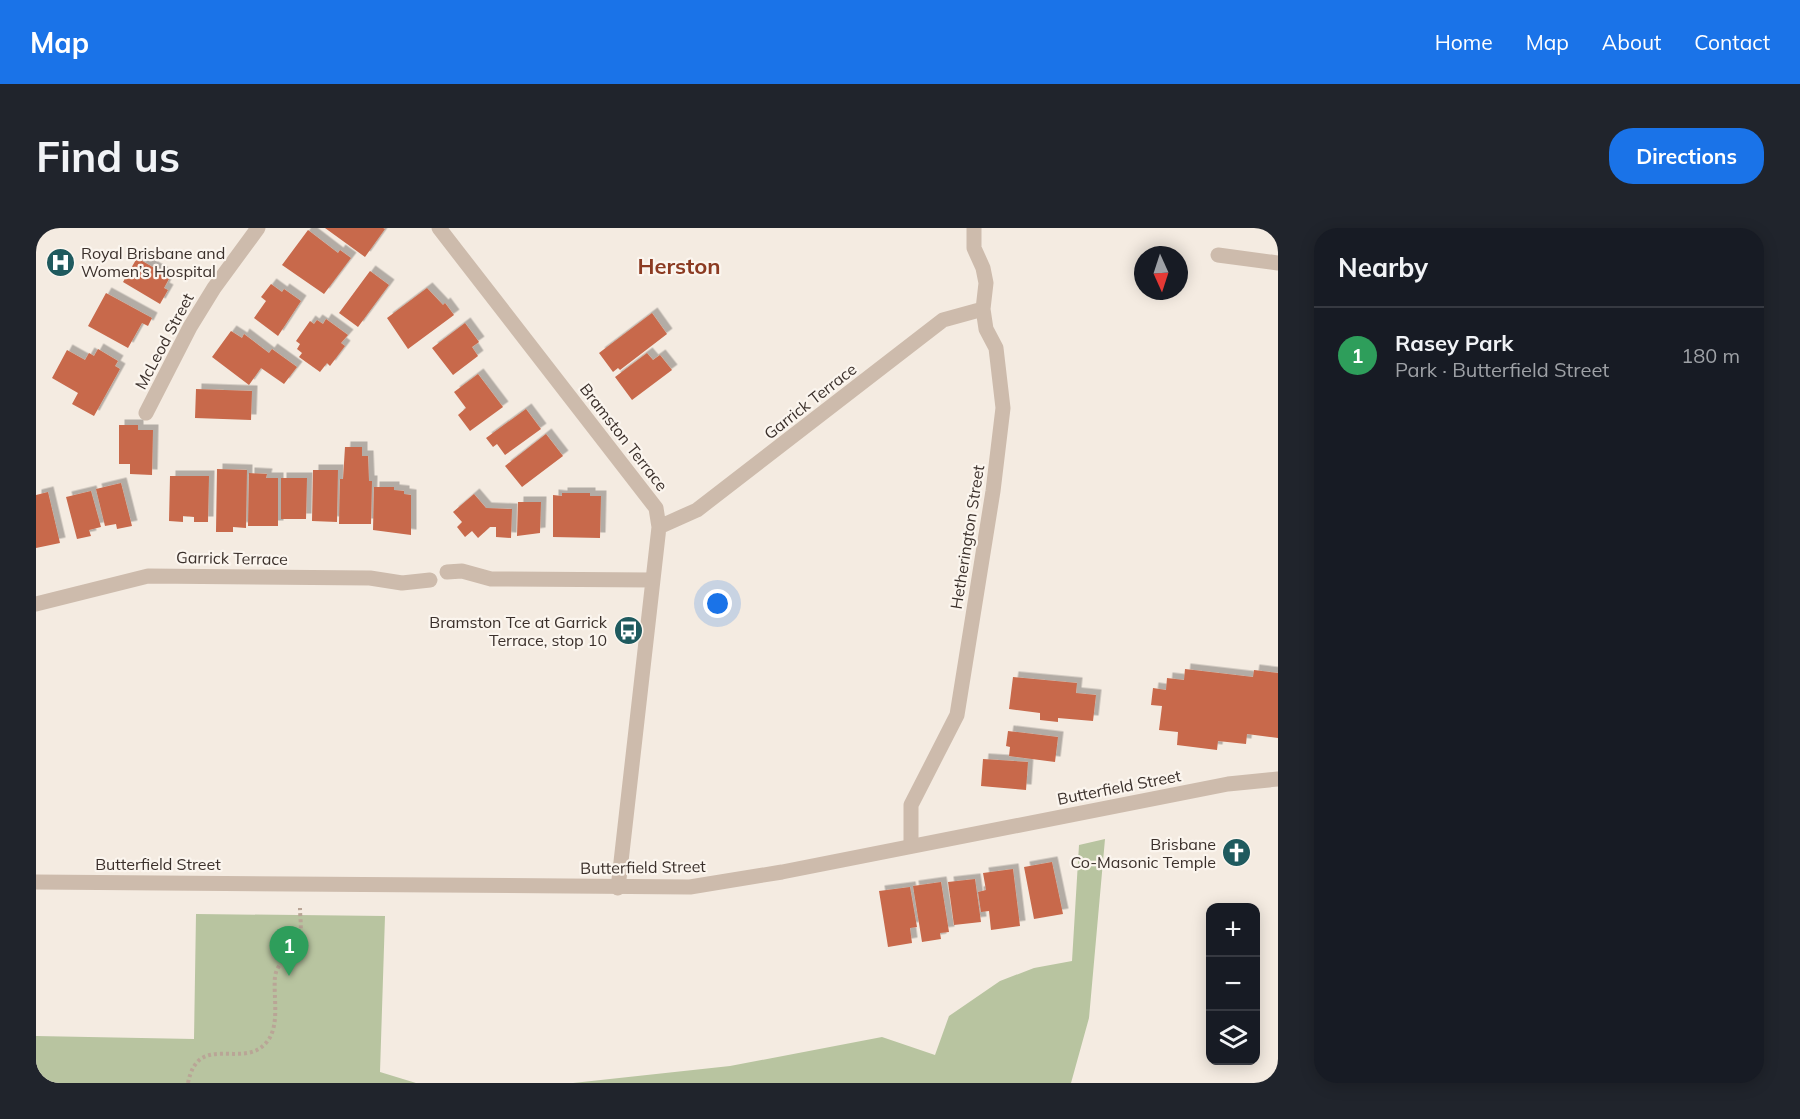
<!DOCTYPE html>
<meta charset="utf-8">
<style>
body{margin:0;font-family:Mulish,sans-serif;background:#20242c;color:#f1f3f6}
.controls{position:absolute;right:18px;bottom:18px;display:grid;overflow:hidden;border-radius:12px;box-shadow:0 3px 15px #0003}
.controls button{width:54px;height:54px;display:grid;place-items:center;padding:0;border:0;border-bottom:2px solid #363941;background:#171b24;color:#f1f3f6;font:30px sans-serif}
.compass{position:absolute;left:1098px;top:18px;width:54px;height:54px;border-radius:50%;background:#171b24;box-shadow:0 3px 15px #0003;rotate:177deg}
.you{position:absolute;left:682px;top:376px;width:21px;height:21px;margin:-15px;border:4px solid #fff;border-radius:50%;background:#1a73e8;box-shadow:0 0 0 9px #1a73e833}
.badge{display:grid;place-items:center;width:39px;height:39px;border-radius:50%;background:#1a73e8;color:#fff;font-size:20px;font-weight:700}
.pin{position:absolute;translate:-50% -50px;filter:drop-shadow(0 2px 3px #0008)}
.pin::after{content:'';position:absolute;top:32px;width:21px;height:18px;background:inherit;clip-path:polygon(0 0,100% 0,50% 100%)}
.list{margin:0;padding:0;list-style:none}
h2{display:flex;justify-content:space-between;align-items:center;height:78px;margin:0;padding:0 24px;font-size:26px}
h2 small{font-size:20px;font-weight:400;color:#9ea1a6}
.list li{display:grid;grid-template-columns:39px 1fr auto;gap:18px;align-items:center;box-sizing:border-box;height:96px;padding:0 24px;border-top:2px solid #363941}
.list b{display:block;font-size:22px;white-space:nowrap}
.list p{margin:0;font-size:20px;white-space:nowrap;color:#9ea1a6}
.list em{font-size:20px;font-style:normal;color:#9ea1a6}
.icon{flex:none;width:33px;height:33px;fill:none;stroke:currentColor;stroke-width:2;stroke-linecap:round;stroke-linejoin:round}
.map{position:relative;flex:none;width:1242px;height:855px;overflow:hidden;border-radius:24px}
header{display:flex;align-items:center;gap:36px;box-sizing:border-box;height:84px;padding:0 30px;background:#1a73e8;color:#fff}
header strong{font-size:28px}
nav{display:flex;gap:33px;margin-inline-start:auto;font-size:21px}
.intro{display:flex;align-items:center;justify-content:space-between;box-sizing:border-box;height:144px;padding:0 36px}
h1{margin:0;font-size:42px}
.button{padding:15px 27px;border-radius:24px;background:#1a73e8;color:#fff;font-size:21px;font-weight:700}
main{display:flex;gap:36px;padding:0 36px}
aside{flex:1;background:#171b24;border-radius:24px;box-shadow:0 3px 15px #0003}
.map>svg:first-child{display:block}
.green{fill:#b8c4a0}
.building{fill:#c8694b;filter:url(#shadow)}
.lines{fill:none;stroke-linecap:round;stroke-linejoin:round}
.path{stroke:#b9a596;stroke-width:4;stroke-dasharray:3 3;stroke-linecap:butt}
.minor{stroke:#cdbbac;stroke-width:15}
.tertiary{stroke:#cdbbac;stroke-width:15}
.labels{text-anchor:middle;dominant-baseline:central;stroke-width:4.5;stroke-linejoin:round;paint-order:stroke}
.poi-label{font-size:16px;fill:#3b302b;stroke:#fbf5ee;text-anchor:end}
.street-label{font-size:16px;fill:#3b302b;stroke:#fbf5ee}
.district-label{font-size:22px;font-weight:bold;fill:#8c3b22;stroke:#fbf5ee}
</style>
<header>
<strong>Map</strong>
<nav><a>Home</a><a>Map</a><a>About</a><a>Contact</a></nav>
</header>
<div class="intro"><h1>Find us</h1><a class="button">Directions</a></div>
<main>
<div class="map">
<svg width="1242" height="855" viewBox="0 0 1242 855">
<defs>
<filter id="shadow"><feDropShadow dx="5.5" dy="-5.5" stdDeviation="0" flood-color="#0004"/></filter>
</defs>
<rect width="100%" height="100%" fill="#f4ebe1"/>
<path class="green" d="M1069 611 1053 790 1035 855H537L694 838 846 809 899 827 913 788 964 753 998 740 1036 733 1043 617Z
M160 686 349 688 344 844 380 855H0V808L158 811Z"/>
<path class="building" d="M289 0H347L349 1 329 29Z
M272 2 302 25 304 22 315 30 288 66 246 37Z
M101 30 134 49 128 60 132 62 124 76 87 54Z
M334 43 353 57 322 99 303 85Z
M235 56 246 64 248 61 265 73 242 108 218 90 230 73 225 69Z
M391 60 407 77 409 75 418 87 372 121 351 90Z
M70 65 116 90 112 98 106 95 92 120 52 98Z
M616 85 631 106 584 142 582 140 577 144 563 125Z
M290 91 312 107 305 115 309 118 294 138 291 135 284 144 263 129 266 125 261 121 264 116 260 113 274 93 278 96 281 92 287 96Z
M429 95 443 114 436 119 442 128 417 147 396 120Z
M195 103 206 110 208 106 233 125 236 121 261 139 248 156 225 140 213 157 176 129Z
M62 121 82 133 79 138 84 141 58 188 36 176 42 165 16 150 31 122 49 132 53 125 58 128Z
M611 125 617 132 624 127 636 142 596 172 579 149Z
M442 146 467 179 434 203 422 187 430 180 418 164Z
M160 161 216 163 215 192 159 190Z
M490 181 505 201 469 227 461 216 457 219 450 210Z
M83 197H102V202H117L116 247 94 246V236H83Z
M510 206 527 228 486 259 469 238Z
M309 219H326V228H332L333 253H336L335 296H303L304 251H307Z
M181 241 211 242 210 300 197 299V304H180Z
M277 242H302L301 294 276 293Z
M213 245 231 246 230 250H242V298H212Z
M134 248H173L172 294H158V289L147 288V294L133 293Z
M245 250H271L270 291H245Z
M85 255 96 298 81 301 80 296 69 298 60 261Z
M338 259H358V262L368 263V266L375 267V307L337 302Z
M55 263 65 299 53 302 55 308 41 311 30 269Z
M12 264 24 315 0 320V267Z
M526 265H554V268H565L564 310 517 309V267L526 268Z
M438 266 450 280 476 281 475 310 460 309V299H454L442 310 436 303 429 309 421 299 426 294 417 284Z
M482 274H505L504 305 481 308Z
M1149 441 1217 449 1218 442 1242 445V510L1211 506 1210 516 1182 513 1181 522 1141 517 1142 504 1123 502 1126 478 1115 477 1117 460 1130 462 1131 450 1148 452Z
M977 449 1041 455 1040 465 1060 467 1057 493 1022 490V494L1004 492V485L973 481Z
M972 503 1022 509 1019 534 973 528 974 519 970 518Z
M947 531 992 534 990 562 945 558Z
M1016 634 1027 686 998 691 988 639Z
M977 641 984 698 955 702 953 683 945 684 942 664 950 662 947 645Z
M939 651 945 694 918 697 912 654Z
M905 654 913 704 904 705 905 711 886 714 877 658Z
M874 659 881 699 874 700 876 715 852 719 843 663Z"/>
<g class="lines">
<path class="path" d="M152 855C162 804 205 841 229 816 245 800 237 770 239 749 241 733 255 729 262 716 267 707 264 691 264 680"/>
<path class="minor" d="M403 0 620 280 623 299 582 660
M1182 27 1242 35
M110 185 154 99 178 60 222 0
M623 299 661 282 907 92 947 81
M411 344 426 343 455 351 616 352
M0 376 112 348 334 350 366 355 394 352
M875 617V577L921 487 957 263 967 180 960 120 950 101 947 81 950 55 947 40 938 20V0"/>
<path class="tertiary" d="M0 654 654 659 746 644 1192 556 1242 551"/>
</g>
<defs>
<symbol id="hospital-disc" viewBox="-11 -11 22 22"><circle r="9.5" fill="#1f5a5e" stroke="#fbf5ee"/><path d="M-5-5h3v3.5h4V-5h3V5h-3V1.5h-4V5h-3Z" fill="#fff"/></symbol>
<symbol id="bus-disc" viewBox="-11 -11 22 22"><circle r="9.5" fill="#1f5a5e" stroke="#fbf5ee"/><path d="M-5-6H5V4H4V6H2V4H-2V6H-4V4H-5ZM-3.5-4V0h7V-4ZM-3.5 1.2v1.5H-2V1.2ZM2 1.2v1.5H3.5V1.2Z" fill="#fff"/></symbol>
<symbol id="church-disc" viewBox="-11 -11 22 22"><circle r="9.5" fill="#1f5a5e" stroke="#fbf5ee"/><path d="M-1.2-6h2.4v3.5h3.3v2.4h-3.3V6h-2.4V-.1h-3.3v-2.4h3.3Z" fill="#fff"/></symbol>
</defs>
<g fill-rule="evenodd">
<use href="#hospital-disc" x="8" y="18" width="33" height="33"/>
<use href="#bus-disc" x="576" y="386" width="33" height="33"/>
<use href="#church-disc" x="1184" y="608" width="33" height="33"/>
</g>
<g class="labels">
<g class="poi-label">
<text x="45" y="25" text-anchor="start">Royal Brisbane and<tspan x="45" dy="18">Women’s Hospital</tspan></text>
<text x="571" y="394">Bramston Tce at Garrick<tspan x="571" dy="18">Terrace, stop 10</tspan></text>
<text x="1180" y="616">Brisbane<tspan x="1180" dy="18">Co-Masonic Temple</tspan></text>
</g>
<g class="street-label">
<text transform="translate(128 113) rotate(-62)">McLeod Street</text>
<text transform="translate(774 173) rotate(-38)">Garrick Terrace</text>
<text transform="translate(588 209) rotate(52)">Bramston Terrace</text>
<text transform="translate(931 309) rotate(-81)">Hetherington Street</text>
<text transform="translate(196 330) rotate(1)">Garrick Terrace</text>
<text transform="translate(1083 559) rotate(-11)">Butterfield Street</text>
<text x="122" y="636">Butterfield Street</text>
<text transform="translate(607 639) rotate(-1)">Butterfield Street</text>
</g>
<g class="district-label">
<text x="643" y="38">Herston</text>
</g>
</g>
</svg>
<div class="controls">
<button>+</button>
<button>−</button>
<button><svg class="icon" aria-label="layers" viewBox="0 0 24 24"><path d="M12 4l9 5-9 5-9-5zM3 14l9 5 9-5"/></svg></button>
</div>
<svg class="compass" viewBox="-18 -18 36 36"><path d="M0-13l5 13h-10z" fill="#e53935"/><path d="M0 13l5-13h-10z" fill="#9ea1a6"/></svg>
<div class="you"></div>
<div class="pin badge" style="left:253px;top:748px;background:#2e9e5b">1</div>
</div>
<aside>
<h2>Nearby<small></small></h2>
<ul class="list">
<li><span class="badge" style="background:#2e9e5b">1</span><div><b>Rasey Park</b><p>Park · Butterfield Street</p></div><em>180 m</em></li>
</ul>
</aside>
</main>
